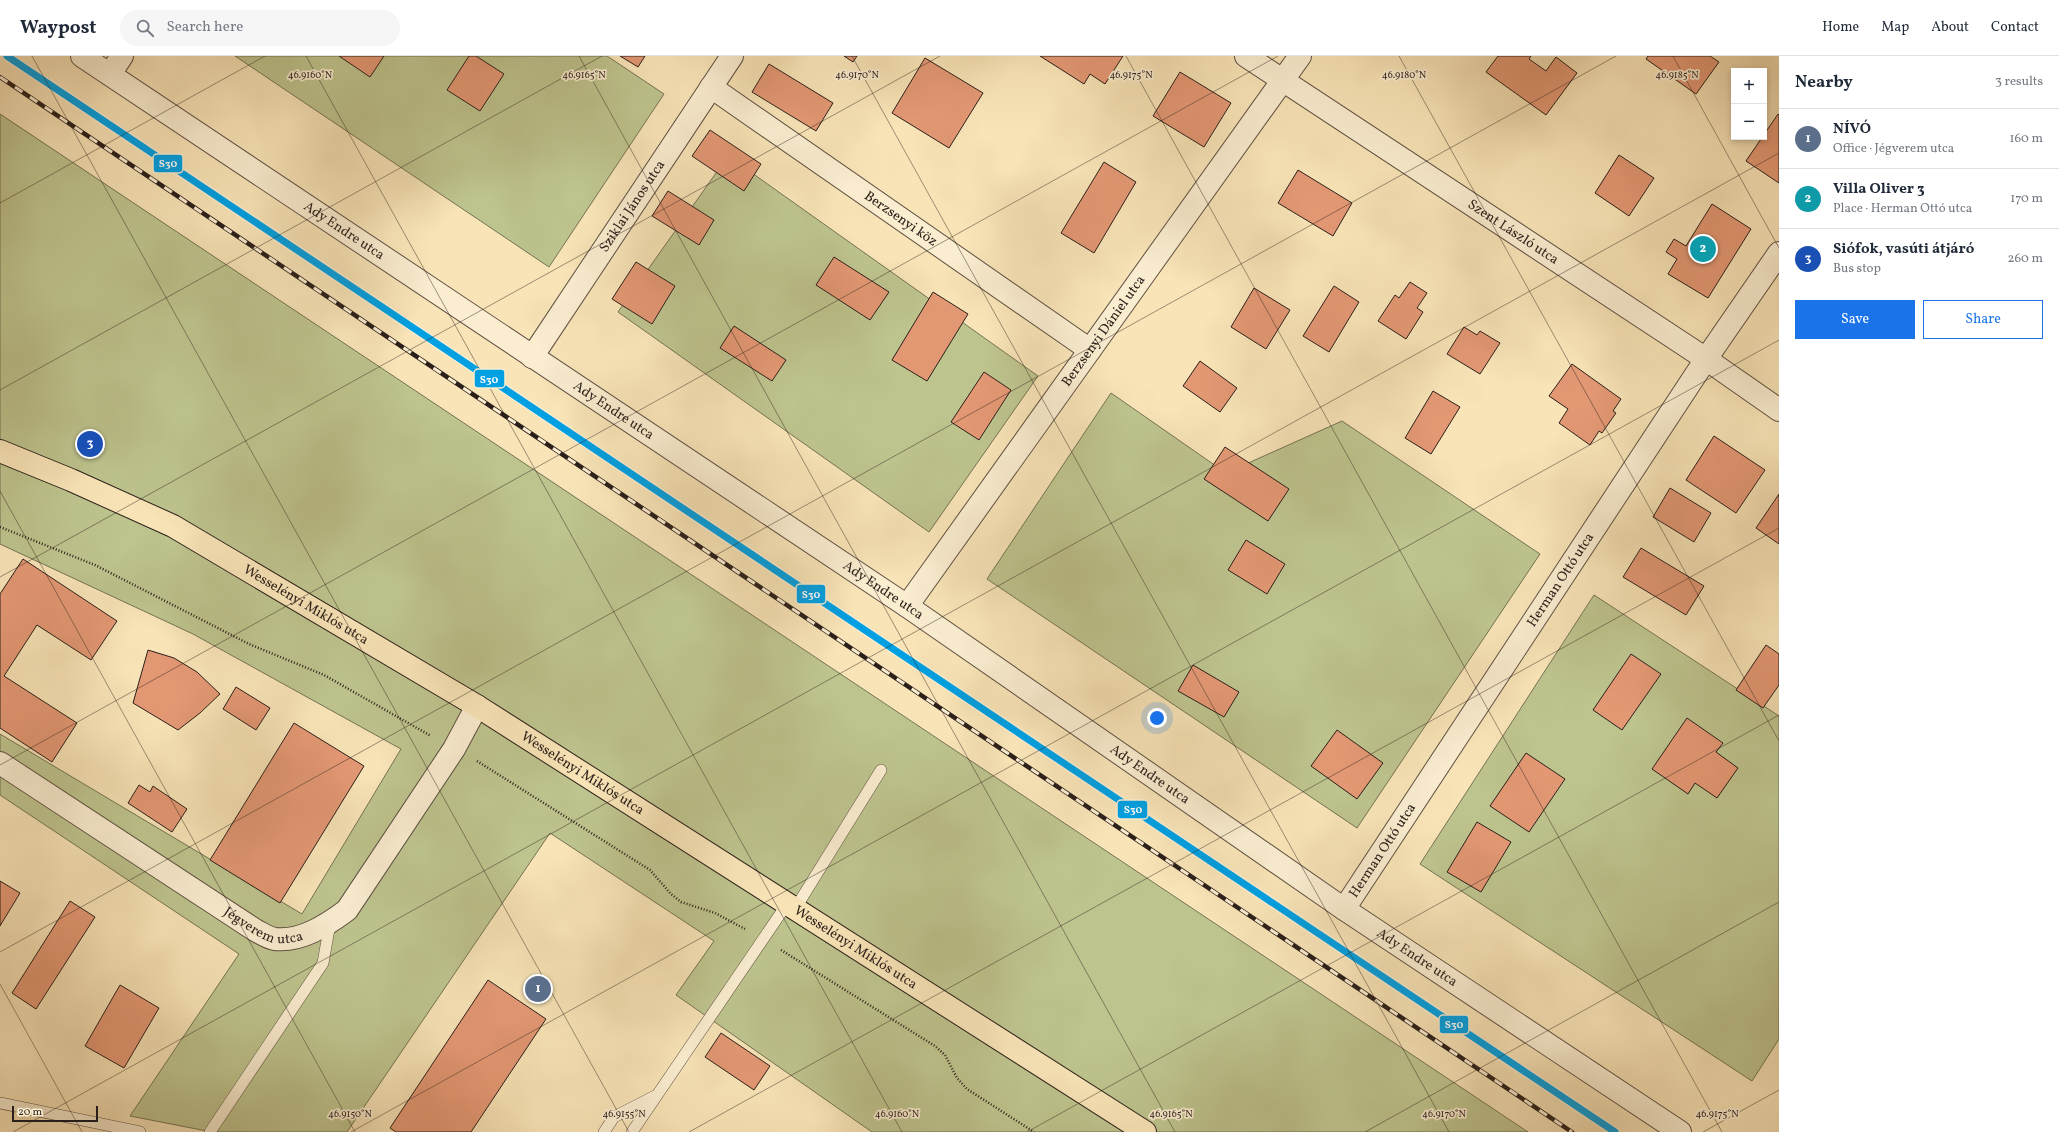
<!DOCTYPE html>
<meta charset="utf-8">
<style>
body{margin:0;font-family:Vollkorn,serif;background:#f6f6f7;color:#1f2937}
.controls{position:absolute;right:12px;top:12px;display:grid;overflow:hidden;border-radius:0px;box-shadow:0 2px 6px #0003}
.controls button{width:36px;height:36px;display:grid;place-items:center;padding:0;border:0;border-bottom:1px solid #e0e1e3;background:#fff;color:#1f2937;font:20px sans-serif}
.scale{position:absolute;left:12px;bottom:10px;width:86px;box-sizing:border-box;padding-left:4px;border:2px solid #2b1f1a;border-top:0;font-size:11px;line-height:14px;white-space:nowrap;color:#2b1f1a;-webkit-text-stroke:3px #faedd0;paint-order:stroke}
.you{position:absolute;left:1157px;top:662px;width:14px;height:14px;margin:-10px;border:3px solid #fff;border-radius:50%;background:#1a73e8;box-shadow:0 0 0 6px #1a73e833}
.badge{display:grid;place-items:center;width:26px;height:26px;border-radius:50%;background:#1a73e8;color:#fff;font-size:13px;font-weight:700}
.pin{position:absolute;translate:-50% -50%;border:2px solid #fff;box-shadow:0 1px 4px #0006}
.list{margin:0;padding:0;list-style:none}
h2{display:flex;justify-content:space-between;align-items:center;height:52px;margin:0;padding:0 16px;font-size:17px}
h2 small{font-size:13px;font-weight:400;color:#747a83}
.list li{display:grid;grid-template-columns:26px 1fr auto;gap:12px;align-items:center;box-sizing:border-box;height:60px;padding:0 16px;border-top:1px solid #e0e1e3}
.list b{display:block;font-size:15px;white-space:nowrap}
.list p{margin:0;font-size:13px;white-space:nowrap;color:#747a83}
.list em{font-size:13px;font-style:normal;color:#747a83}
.actions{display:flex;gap:8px;padding:12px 16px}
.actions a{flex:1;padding:9px 0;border:1px solid #1a73e8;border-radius:0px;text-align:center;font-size:14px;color:#1a73e8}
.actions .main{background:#1a73e8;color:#fff}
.icon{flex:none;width:22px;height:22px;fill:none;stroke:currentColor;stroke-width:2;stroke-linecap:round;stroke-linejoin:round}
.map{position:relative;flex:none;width:1779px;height:1076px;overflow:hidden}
header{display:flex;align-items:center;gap:24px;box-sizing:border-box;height:56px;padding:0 20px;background:#fff;border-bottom:1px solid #e0e1e3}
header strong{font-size:19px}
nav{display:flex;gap:22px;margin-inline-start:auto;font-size:14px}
.search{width:280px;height:36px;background:#f6f6f7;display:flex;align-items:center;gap:10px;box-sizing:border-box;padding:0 14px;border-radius:22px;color:#747a83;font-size:15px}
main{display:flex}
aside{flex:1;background:#fff}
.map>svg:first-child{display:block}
.green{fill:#bec48e;stroke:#747254}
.building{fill:#e39874;stroke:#2b1f1a}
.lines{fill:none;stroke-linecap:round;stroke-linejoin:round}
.service-casing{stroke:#5e5041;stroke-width:12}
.minor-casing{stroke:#5e5041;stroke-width:24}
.primary-casing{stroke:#2b1f1a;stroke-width:24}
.path{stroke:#2b1f1a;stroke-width:2.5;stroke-dasharray:1 2;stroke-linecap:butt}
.service{stroke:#faedd0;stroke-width:11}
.minor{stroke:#faedd0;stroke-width:22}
.primary{stroke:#f8e4b7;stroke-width:22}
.rail-casing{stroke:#2b1f1a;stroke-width:4.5}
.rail{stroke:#faedd0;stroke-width:3;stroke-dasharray:9;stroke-linecap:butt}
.rail-1-casing{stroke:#faedd0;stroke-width:10}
.rail-1{stroke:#00a0e3;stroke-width:7}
.ticks{fill:none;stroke:#2b1f1a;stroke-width:1;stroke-opacity:0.45}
.labels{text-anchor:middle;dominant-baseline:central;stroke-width:3.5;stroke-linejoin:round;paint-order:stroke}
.street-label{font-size:14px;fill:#2b1f1a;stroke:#faedd0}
.ticks-label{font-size:10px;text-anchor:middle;fill:#2b1f1a;stroke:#faedd0;stroke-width:3.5;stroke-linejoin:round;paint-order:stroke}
.line-badge{stroke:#faedd0;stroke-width:1.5}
.badge-label{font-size:11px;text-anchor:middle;font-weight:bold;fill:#fff}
</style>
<header>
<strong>Waypost</strong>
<div class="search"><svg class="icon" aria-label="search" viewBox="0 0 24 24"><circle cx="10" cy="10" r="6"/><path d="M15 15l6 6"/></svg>Search here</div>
<nav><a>Home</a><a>Map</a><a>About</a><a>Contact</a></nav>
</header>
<main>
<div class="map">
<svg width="1779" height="1076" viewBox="0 0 1779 1076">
<rect width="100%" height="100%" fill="#f8e4b7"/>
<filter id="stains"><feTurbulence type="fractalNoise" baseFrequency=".005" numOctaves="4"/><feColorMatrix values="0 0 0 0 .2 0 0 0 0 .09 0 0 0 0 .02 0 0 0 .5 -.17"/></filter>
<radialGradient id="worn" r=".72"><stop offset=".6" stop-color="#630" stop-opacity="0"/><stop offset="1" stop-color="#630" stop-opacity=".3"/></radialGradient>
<path class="green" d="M235 0H607L664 38 549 211Z
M0 58 1528 1076H872L676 939 714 885 550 777 347 1076H212L130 1060 239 898 0 739V678L302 858 401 693 193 578 0 488Z
M728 100 1038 320 929 476 618 256Z
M1111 337 1226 417 1342 365 1540 498 1357 772 987 523Z
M1594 539 1779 660V983L1752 1025 1420 808Z"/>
<path class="building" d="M339 0H384L370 21Z
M469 0H476L504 18 480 55 447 34Z
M620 0H645L638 11Z
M844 0H857L853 6Z
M1040 0H1123L1105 28 1090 18 1084 28Z
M1498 0H1531L1529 3 1546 15 1556 1 1577 17 1546 59 1486 16Z
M1648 0H1710L1719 6 1696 38 1646 3Z
M925 2 983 37 949 92 892 57Z
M769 8 833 47 816 75 752 36Z
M1180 16 1231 47 1204 91 1153 60Z
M1778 58 1779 59V127L1746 105Z
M710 74 761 108 744 135 692 100Z
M1619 99 1654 122 1629 160 1595 137Z
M1104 106 1136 126 1094 197 1061 177Z
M1298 114 1352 147 1333 180 1278 147Z
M668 135 714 164 699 189 652 160Z
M1712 148 1751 173 1708 242 1668 218 1677 203 1666 196 1674 183 1686 190Z
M834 201 889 236 870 264 816 229Z
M636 206 675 230 652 268 612 243Z
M1410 226 1427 237 1417 252 1423 256 1406 283 1378 265 1395 239 1399 242Z
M1334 230 1359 246 1329 296 1303 280Z
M1254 232 1290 254 1266 293 1231 271Z
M933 236 968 258 927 325 892 304Z
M734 270 786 304 772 325 720 292Z
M1464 271 1477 279 1480 275 1500 287 1480 318 1447 298Z
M1200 305 1237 332 1220 356 1183 330Z
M1572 308 1621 343 1613 355 1616 357 1602 377 1599 375 1590 389 1559 367 1568 353 1549 340Z
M984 316 1011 334 979 384 951 366Z
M1433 335 1460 351 1431 398 1405 382Z
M1714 380 1765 414 1736 457 1686 424Z
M1225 391 1289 433 1268 465 1204 423Z
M1670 432 1711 457 1694 486 1653 461Z
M1779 438V488L1756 472Z
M1246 484 1285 508 1267 538 1228 514Z
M1641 492 1704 530 1686 559 1623 521Z
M23 503 117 565 91 604 37 569 4 620 77 667 52 706 0 672V538Z
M1766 589 1779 598V629L1763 652 1736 634Z
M148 594 174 602 197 616 220 638 200 657 178 674 133 647Z
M1631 598 1661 618 1622 674 1593 654Z
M1193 609 1239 636 1224 661 1178 635Z
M236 631 270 652 256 674 223 653Z
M1687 662 1723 687 1716 696 1738 712 1717 742 1695 727 1688 738 1652 713Z
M294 667 364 710 280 847 210 804Z
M1337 674 1383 707 1357 743 1311 710Z
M1526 697 1565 723 1529 776 1490 750Z
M139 729 150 736 153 730 187 753 172 776 128 747Z
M1477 766 1511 786 1481 836 1447 816Z
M0 825 20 837 0 870Z
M70 845 95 861 36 953 12 937Z
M488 924 546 963 471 1076H396L390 1072Z
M120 929 159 952 124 1012 85 990Z
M721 977 770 1010 754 1034 705 1001Z"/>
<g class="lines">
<defs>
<path id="service" d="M795 853 881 714
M0 1047 140 1076
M210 1076 323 907 330 867
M604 1076 614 1061 655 1040
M632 1076 787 848"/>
<g id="minor">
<path id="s1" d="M82 0 907 550 1344 853 1680 1076"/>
<path id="s2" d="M1246 0 1706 303 1779 354"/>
<path d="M110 18 122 0"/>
<path id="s3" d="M711 31 1090 294"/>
<path id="s4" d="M532 301 732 0"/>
<path id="s5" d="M907 550 1300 0"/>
<path id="s6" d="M0 707 255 874C261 877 268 882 275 883 301 886 327 869 347 854L454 693 477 650"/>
<path id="s7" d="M1344 853 1706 303 1779 197"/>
</g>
<g id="primary">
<path id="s8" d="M0 395 71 424 173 470 477 650 1145 1076"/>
</g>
</defs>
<use href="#service" class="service-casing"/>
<use href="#minor" class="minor-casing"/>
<use href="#primary" class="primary-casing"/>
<path class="path" d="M0 471 95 509 249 588 324 619 431 680
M477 705 650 814 671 838 681 846 715 857 745 873
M781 894 935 990 945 999 957 1022 967 1033 1034 1076"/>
<use href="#service" class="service"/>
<use href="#minor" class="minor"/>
<use href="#primary" class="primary"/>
<defs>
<path id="rail" d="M0 21 1572 1076"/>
</defs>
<use href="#rail" class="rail-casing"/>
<use href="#rail" class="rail"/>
<defs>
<path id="rail-1" d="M7 0 1615 1076"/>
</defs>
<use href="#rail-1" class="rail-1-casing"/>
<use href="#rail-1" class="rail-1"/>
</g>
<path class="ticks" d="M32 0 629 1076M306 0 902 1076M579 0 1175 1076M852 0 1449 1076M1126 0 1722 1076M1399 0 1779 685M1673 0 1779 192M0 147 265 0M0 334 602 0M0 435 355 1076M0 521 940 0M0 709 1278 0M0 896 1616 0M0 928 82 1076M13 1076 1779 97M351 1076 1779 284M689 1076 1779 472M1027 1076 1779 659M1365 1076 1779 846M1703 1076 1779 1034"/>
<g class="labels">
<g class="street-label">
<text stroke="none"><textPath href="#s4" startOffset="181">Sziklai János utca</textPath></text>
<text stroke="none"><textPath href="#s3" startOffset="231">Berzsenyi köz</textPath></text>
<text stroke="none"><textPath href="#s1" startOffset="315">Ady Endre utca</textPath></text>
<text stroke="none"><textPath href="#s2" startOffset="320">Szent László utca</textPath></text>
<text stroke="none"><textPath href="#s5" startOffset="338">Berzsenyi Dániel utca</textPath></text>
<text stroke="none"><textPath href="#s1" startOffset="639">Ady Endre utca</textPath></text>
<text stroke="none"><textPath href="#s7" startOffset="394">Herman Ottó utca</textPath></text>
<text stroke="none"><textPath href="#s1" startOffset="963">Ady Endre utca</textPath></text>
<text stroke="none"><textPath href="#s8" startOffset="343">Wesselényi Miklós utca</textPath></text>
<text stroke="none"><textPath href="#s8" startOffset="667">Wesselényi Miklós utca</textPath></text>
<text stroke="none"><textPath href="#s1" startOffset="1287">Ady Endre utca</textPath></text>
<text stroke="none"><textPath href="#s7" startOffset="70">Herman Ottó utca</textPath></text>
<text stroke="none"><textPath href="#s6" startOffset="312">Jégverem utca</textPath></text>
<text stroke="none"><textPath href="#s8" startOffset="991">Wesselényi Miklós utca</textPath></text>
<text stroke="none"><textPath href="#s1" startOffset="1611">Ady Endre utca</textPath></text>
</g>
</g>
<g class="ticks-label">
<text x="310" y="22">46.9160°N</text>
<text x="584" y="22">46.9165°N</text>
<text x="857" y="22">46.9170°N</text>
<text x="1131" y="22">46.9175°N</text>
<text x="1404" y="22">46.9180°N</text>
<text x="1677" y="22">46.9185°N</text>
<text x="350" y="1061">46.9150°N</text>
<text x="624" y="1061">46.9155°N</text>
<text x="897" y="1061">46.9160°N</text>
<text x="1171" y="1061">46.9165°N</text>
<text x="1444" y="1061">46.9170°N</text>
<text x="1717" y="1061">46.9175°N</text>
</g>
<g class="line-badge">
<rect x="153" y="98" width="30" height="19" rx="4" fill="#00a0e3"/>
<rect x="474" y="313" width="31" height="19" rx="4" fill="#00a0e3"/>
<rect x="796" y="528" width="30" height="20" rx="4" fill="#00a0e3"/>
<rect x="1117" y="744" width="31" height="19" rx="4" fill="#00a0e3"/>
<rect x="1439" y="959" width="30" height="19" rx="4" fill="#00a0e3"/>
</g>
<g class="badge-label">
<text x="168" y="111">S30</text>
<text x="489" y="327">S30</text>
<text x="811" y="542">S30</text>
<text x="1133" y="757">S30</text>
<text x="1454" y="972">S30</text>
</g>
<rect width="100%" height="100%" filter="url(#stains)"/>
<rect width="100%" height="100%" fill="url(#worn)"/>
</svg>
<div class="controls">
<button>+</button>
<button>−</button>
</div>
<div class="scale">20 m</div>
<div class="you"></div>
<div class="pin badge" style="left:538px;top:933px;background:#5c6f8a">1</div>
<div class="pin badge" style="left:1703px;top:193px;background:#0f9aa8">2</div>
<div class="pin badge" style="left:90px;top:388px;background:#1a4fb4">3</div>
</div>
<aside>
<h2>Nearby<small>3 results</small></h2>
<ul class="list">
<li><span class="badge" style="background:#5c6f8a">1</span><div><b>NÍVÓ</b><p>Office · Jégverem utca</p></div><em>160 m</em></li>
<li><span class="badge" style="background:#0f9aa8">2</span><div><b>Villa Oliver 3</b><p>Place · Herman Ottó utca</p></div><em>170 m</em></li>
<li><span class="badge" style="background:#1a4fb4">3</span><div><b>Siófok, vasúti átjáró</b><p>Bus stop</p></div><em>260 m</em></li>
</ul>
<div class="actions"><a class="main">Save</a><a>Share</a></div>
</aside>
</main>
